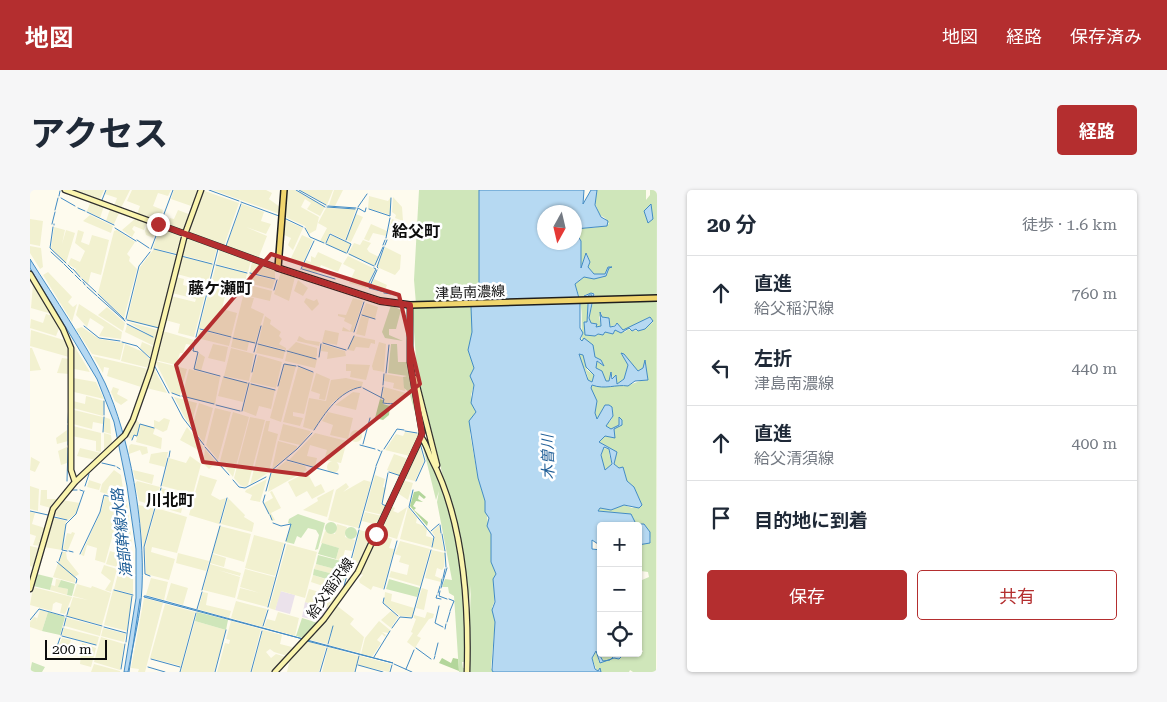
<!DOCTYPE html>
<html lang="ja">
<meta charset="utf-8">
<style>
body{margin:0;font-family:"Roboto Serif","Noto Sans JP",serif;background:#f6f6f7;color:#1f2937}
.controls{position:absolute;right:15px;bottom:15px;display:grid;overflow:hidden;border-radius:5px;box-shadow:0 1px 4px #0004}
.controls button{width:45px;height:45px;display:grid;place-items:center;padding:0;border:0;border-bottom:1px solid #e0e1e3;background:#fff;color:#1f2937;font:25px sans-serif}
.compass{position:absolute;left:507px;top:15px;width:45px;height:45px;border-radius:50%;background:#fff;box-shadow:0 1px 4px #0004;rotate:188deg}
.scale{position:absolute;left:15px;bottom:12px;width:62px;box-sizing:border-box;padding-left:5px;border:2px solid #0d0d0d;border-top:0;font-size:14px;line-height:18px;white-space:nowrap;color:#0d0d0d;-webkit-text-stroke:4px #fff;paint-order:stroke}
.stop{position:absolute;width:15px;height:15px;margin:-11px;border:4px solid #b42e2f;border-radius:50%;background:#fff}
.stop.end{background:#b42e2f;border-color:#fff;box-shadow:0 1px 5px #0008}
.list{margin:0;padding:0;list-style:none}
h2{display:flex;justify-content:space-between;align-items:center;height:65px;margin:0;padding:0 20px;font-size:21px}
h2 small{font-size:16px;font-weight:400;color:#747a83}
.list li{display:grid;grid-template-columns:32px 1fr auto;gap:15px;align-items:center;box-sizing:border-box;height:75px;padding:0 20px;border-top:1px solid #e0e1e3}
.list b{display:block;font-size:19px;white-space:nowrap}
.list p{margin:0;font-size:16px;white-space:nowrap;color:#747a83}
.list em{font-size:16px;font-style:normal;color:#747a83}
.actions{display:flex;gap:10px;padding:15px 20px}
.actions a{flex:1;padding:11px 0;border:1px solid #b42e2f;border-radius:5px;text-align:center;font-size:18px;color:#b42e2f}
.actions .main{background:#b42e2f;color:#fff}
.icon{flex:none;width:28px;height:28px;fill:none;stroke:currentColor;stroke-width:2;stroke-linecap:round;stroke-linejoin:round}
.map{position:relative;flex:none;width:627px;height:482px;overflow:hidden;border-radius:5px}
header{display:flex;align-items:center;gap:30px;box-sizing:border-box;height:70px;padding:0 25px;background:#b42e2f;color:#fff}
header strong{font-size:24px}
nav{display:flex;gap:28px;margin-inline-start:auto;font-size:18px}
.intro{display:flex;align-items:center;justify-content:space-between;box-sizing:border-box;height:120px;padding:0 30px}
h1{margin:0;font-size:35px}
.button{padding:12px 22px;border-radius:5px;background:#b42e2f;color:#fff;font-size:18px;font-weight:700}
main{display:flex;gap:30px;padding:0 30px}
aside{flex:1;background:#fff;border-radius:5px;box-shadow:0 1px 4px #0004}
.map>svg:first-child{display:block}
.industrial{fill:#ebe2eb}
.farmland{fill:#f2f1d0}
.green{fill:#cfe6ba;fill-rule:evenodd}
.forest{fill:#b3d69b}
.water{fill:#b6d9f2;stroke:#428bc4;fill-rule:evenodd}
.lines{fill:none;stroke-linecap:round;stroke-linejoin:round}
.stream{stroke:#428bc4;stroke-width:1}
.secondary-casing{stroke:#2f2f2f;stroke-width:7}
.primary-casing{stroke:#1e1e1e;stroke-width:8}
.secondary{stroke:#faf4ae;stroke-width:4.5}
.primary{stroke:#f0d56d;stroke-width:5}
.route{stroke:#b42e2f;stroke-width:6}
.marked{fill:#b42e2f;fill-opacity:0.2;stroke:#b42e2f;stroke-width:4;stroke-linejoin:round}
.labels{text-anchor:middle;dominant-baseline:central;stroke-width:5;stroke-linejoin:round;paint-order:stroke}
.street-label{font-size:14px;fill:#0d0d0d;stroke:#fff}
.water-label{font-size:15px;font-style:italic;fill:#1f5e97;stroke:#fff}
.quarter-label{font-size:16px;font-weight:bold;fill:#0d0d0d;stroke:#fff}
</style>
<header>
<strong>地図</strong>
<nav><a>地図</a><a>経路</a><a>保存済み</a></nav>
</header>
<div class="intro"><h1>アクセス</h1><a class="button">経路</a></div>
<main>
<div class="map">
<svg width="627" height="482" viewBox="0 0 627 482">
<rect width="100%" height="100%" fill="#fefbee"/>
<path class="industrial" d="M250 401 265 405 260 424 245 420Z
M275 412 299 418 289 431 272 427Z"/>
<path class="farmland" d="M41 0H74L69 11Z
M77 0H100L91 18 84 16 87 8 75 4Z
M102 0H141L138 6 128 3 123 16 133 20 129 33 107 24 110 16 97 11Z
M144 0H170L164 17 141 9Z
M172 0 209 13 194 56 157 43Z
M183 0H236L242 3 239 9 250 17V24Z
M255 0H265L295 17 290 26 277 19 281 13 275 9 271 17 289 27 286 40 279 44 275 36 253 26Z
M270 0H303L297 15Z
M304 0H313L305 16 299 15Z
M339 6 358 11 361 7 360 25 338 18Z
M363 7 372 17 373 31 365 28 366 25 362 22Z
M61 11 74 16 70 28 57 21Z
M212 14 234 22 231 31 241 34 236 44 216 37 237 46 228 69 196 57Z
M296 18 326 19 315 50 300 43 295 53 290 51 297 38 288 33Z
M80 19 89 23 84 34 76 31Z
M148 20 161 25 154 42 137 35 140 28 144 29Z
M326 24 333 27 321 52 316 50Z
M60 25 83 36 81 43 53 31Z
M106 28 117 32 114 40 104 36 102 39 105 42 102 47 92 40Z
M0 29 13 31 10 56 0 54Z
M253 29 273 38 263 60 258 55 261 48 252 44Z
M362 29 373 33 372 44 359 40Z
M118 33 127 36 123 48 116 45 115 41Z
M341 34 357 41 356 46 343 43 339 51 334 49Z
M24 37 35 40 32 54 36 40 45 43 36 73 21 58Z
M130 37 153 46 149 64 123 58Z
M48 40 54 42 51 52 59 55 62 45 79 50 71 85 61 82 58 94 45 81 46 79 38 74 41 68 50 72 55 61 45 53Z
M87 40 105 52 97 64 100 67 99 71 107 79 94 128 68 103 84 41Z
M272 45 283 50 273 73 261 68Z
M301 45 321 54 316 63 296 54Z
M156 47 187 58 183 73 151 65Z
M333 50 341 53 337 59 339 62 349 67 345 76 318 64 324 53 330 55Z
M0 56 11 58 13 77 10 79 0 63Z
M355 57 371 65 370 79 365 85 347 77Z
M124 59 147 66 129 138 97 130 110 77Z
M190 59 221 70 218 82 186 74Z
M288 62 312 73 308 82 291 75 287 83 272 79 276 70 281 72V66L285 68Z
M318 66 345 79 336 98 319 93 325 80 313 74Z
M152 67 183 74 176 99 167 97 169 90 147 84Z
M222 71 245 79V89L220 82Z
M186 75 217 83 215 92 201 88 199 106H195L192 119 207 123 201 147 169 138Z
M18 82 42 107 38 112 43 117 47 114 42 132 13 85Z
M251 82 265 87 259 111 244 104Z
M219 84 245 90 242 99 218 93Z
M146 87 154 89 153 95 176 101 164 147 148 143 150 134 135 130 141 106 165 112 166 109 142 103Z
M344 89 357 95 354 102 339 98Z
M268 90 278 98 273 106 264 101Z
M3 94 22 124 1 118Z
M216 94 242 101 240 111 215 105Z
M213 106 224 108 221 118 234 124 225 153 203 147Z
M276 108 284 111 287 109 289 114 282 121 274 112Z
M323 108 333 111 323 142 312 141 313 137 320 141 322 135 314 131 315 128 308 126V124L316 125Z
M336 113 348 117 345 129 331 125Z
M49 114 92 142 91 149 69 146 74 137 60 128 57 137 46 125Z
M77 117 95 133 93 141 68 125Z
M16 124 23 126 30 136 26 146 0 138 1 129 13 133Z
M235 126 241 130 240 134 251 142 249 146 252 149 249 154 256 158V160L228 153Z
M331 126 339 128 335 146 326 144Z
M98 132 128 140 124 156 95 142 97 135 123 147Z
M52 137 69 149 94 153 90 170 62 164 46 139Z
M1 140 37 151 39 167 0 156Z
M169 140 201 148 199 156 167 148Z
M295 140 309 143 307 155 292 152Z
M133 141 164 150 162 155 156 154 153 163H150L146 175 125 170Z
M269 146 276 150 290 152 289 156 267 151Z
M324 146 345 150V154L341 153 339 158 326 157 324 161 318 160Z
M203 148 219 152 217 161 201 157Z
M112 152 124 157 121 168 110 158Z
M266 152 287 158V166L285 168 257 161Z
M349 152 356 154 354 182 343 180 342 176Z
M42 154H43L60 182 44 179Z
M95 154 113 162 121 171 119 178 91 171Z
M183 154 198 157 195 172 178 168Z
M228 154 255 161 253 169 226 163Z
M292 154 315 161 316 166 297 169 298 162 291 161Z
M0 158H2L11 180 0 181Z
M201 158 224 164 219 191 194 186Z
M257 162 287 169 285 178 255 171Z
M169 163 175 167 171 181 165 179Z
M228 165 252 172 246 198 220 192Z
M63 166 118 179 111 197 77 186 79 178 74 177 73 183Z
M32 168 40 169V184L27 183Z
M125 171 157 179 150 205 141 203Z
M255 173 266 176 251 232 240 228Z
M316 174 340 175 336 190 320 187 321 181H316Z
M123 177 137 203 116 198Z
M268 177 284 183 274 224 263 222V226L273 228 270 236 253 232Z
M159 179 190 187 185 214 152 206Z
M286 183 300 189 295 210 289 209 290 204 281 201Z
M355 184 373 187 375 201 363 198 364 193 354 191Z
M193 187 218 193 213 212 188 206Z
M43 188 66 192 74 209 44 202Z
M316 188 333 192 332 196 319 200 302 213 283 240 273 237 279 208 296 211 301 190Z
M220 194 245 200 241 219 229 216 226 226 213 221Z
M83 197 89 199 87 204 98 210 91 215 85 211 81 202Z
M354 197 376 203V204L366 213H354L352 208Z
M323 202 330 203 326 220 305 215Z
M56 206 74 211 73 226 43 218V211L55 214Z
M144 207 167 213 161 236 155 228Z
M169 213 183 218 174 253 162 237Z
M185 218 201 222 188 270 176 255Z
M44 220 73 227V234L63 232 62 239 43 234Z
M203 222 219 227 203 287 190 271Z
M298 222 323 228 318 249 300 245 303 235 292 231Z
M74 227 80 229 81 244 74 242Z
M220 227 235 230 218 295 215 297 210 295 204 288Z
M134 228 140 230 137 240 133 242 125 238 123 244 132 248 131 259 106 252 107 248 104 245 108 246 111 234 124 238V230L129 232Z
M106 229 110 234 107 245H103L102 250 98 247Z
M236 231H240L238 241 248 244 239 282 220 295Z
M253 234 280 241 281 242 270 255 249 250Z
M43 236 71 243V262L66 261V251L42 246Z
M157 237 173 257 172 262 150 250Z
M320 246a6 6 0 1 1 12 0a6 6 0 1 1-12 0Z
M37 240 38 251 27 254 26 248Z
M375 242 389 244 380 266 355 260 366 244 373 246Z
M74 243 81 245 82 253 74 263Z
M285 243 317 251 311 273 294 270 297 260 280 255 277 266 287 268 285 277 259 270Z
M248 251 267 256V258L242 279Z
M389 253 394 271 385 291 373 288Z
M101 254 117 257 118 263 112 265 110 260 99 264V256Z
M37 257V273L31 275 28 261Z
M50 258 71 263V266L66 270 47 266Z
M175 259 186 272 179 279 173 273Z
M133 262H138L135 277 119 273 121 264Z
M364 264 378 269 370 286 357 280Z
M160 266 171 274 163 304 132 296 139 268 156 273Z
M1 267 10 272 5 282 0 280Z
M297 277a6 6 0 1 1 12 0a6 6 0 1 1-12 0Z
M256 271 275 276 277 280 238 302 241 283Z
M84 280 91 285 93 299 84 296 78 304 70 302 72 294Z
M103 280 124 285 122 294 105 289Z
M277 282 285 297 291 294 295 302 282 309 277 301 266 307 258 292Z
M170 285 187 290 181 305 190 310 196 308 189 334 159 325Z
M345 285 355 289 353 297 356 298 351 314 357 316 353 325 335 321Z
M237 289 230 312 220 310 222 305 215 302 216 300Z
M59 290 71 294 69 300 57 297Z
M334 290 341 292 328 338 298 330 306 300 316 293 319 297 313 302Z
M372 290 383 293 378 310 366 302Z
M107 291 130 297 125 316 109 311 105 294Z
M0 296 9 299 8 321 0 319Z
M131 298 162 306 160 315 153 314 151 323 137 319 139 310 134 308 132 318 126 317Z
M304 299 297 327 273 320 288 311 287 308Z
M11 300H17V309H27L21 318 10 315Z
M242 301 251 318 241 323 245 330 242 331 234 313 243 308 240 302Z
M75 306 92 311 75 373 65 370 67 358 57 355 54 366 51 365 71 321Z
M198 308 215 325 214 327 224 333 222 342 191 334Z
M32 310 50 313 46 324 38 330 23 325Z
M93 311 97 312 102 355 83 350Z
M108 315 124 318 114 357 113 356Z
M360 316 365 318 363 321 368 323 377 317 367 349 347 343Z
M378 317 387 328 386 333 394 336 397 339 396 346 403 348 401 357 370 349Z
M126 318 157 327 147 363 122 357 121 362 145 369 139 390 116 384 115 358Z
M0 322 5 323 2 334 15 338 10 356 3 355 6 346 0 344Z
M335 322 352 326 348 335 332 331Z
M22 327 36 331 32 360 14 357Z
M307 334 317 337 315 347 325 350 322 361 315 360 312 371 306 369 309 358 291 353 295 341 305 344Z
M409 335 414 361 402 358 405 346 402 342Z
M190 336 221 344 214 372 183 363Z
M330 340 344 344 330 374 322 371Z
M42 342 45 343 38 360 33 359 37 343 41 344Z
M224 345 254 353 245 386 215 378Z
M353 346 362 349 359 358 364 359 353 399 343 396 341 400 330 393 329 390 333 385 328 383 342 354 350 356Z
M370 351 400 359 390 396 359 387 361 381 377 385 379 375 369 372 371 366 365 364Z
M257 354 287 362 275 408 251 401 245 420 239 418Z
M0 356 9 358 3 377 0 376Z
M402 360 415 363 414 377 412 380 407 378 405 386 412 389 411 392 395 388Z
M80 361 103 368V381L76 374Z
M32 362H36L37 369 49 384 45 387V393L23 387Z
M148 363 179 371 176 381 146 373Z
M183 364 196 368 194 377 180 373Z
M180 374 211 383 210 386 188 380 210 387 205 408 173 400Z
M286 374 316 382 315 387 284 379Z
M74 375 87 379 81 402 75 400 81 391 71 383Z
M215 379 245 387 237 417 207 409 210 398 230 403 210 397Z
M89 380 103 383V404L84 399Z
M283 385 295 389 293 396 281 392Z
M121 388 138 392 134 410 116 405Z
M26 389 31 390 29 397 38 399 37 405 20 400 21 395 25 396Z
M141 393 158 398 153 415 136 410Z
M47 394 61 398 62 396 81 403 72 435 37 426 43 407 58 410 43 406Z
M3 397 42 407 35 424 30 423 32 414 26 412 23 414 22 421 0 415Z
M392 398 398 400 394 420 386 418Z
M279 399 307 407 299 418 275 412Z
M83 400 102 405 97 441 74 435Z
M173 402 178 403 176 415 201 421 199 428 168 419Z
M355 402 362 404 361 411 384 418 382 427 370 426 354 413Z
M114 408 133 413 115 482H108L109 479 101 478Z
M206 411 237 419 232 437 201 428Z
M135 414 165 422 151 476 120 468Z
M306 415 324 429 320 434 334 447 330 463 299 455 303 435 297 454 277 449Z
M10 420 18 422 12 441 0 437V432L4 427 7 428 6 432Z
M361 421 368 427 361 438 351 430Z
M248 422 269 428 265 446 234 437 237 429 245 431Z
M397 422 404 424 403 428 399 429 387 446 391 448 385 458 377 452 383 443 381 442 386 429 384 428V425L395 428Z
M37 428 72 437 70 446 35 436Z
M165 431 196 440 184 482H151Z
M201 431 231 439 220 482H187L195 453 199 454 200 450 196 449Z
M349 431 360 440 358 443 352 442 356 445 355 447 352 444 347 450 351 453 342 467 331 464 335 448Z
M34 438 69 447 67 455 32 445Z
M73 438 96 444 94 452 71 446Z
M233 440 252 445 250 454 262 457 260 463 257 466 244 462 240 459 236 462 241 468 246 464 256 467 242 482H222Z
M71 447 94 454 90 480 64 472Z
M32 448 41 450 39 456 29 467 25 465Z
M276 451 296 457 289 482H257L260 469Z
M52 453 66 458 61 477 50 474Z
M298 457 329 466 324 482H292Z
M330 466 361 474 359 482 328 475Z
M64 474 90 481V482H61Z"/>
<path class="green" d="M389 0H449V96L442 119V142L439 160 444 178 441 185 444 195 441 205 443 216 446 222 440 233V244L448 288 455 311 459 341 461 344V372L466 384C460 392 468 409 462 417L465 432 461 478 463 482H438L441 395 438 424 425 335 387 182 382 115 386 114 384 90Z
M567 0H616V10L620 5V0H627L626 482H603L600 480 599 482H571L570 479 567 481 562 468 566 461 569 472H571L569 463 571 461V463H597L595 466 598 463 613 462 608 450V389L612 390 619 387 618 382 611 381 608 385V355L620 353C622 344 616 341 614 334H606L601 325 568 321 570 318 581 320 594 315 602 318 612 315 604 297 597 291 593 277 589 278 584 274 587 262 569 252V249L576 245 579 239 576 235C583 230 584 225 582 217L575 215 567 229 565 223 567 211 561 201V196C568 194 585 196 594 196 603 195 607 190 618 190L615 172 612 180 608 181 591 163 598 175 594 189 587 194 586 185 584 190 581 182 579 191H576L572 181 566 178V171L574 176 571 170 565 167 562 155 556 151 552 154 554 158 552 159C549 153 553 148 552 142 551 135 553 123 550 113L558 107 559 105 563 106 558 114 557 132H554L556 145 565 146 568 144 573 145 575 142 583 144 585 140 595 142 598 139 593 140 587 134 580 137 579 128 572 127V123L569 127 571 136 566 138V134L561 133 559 128 565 104 561 103 555 105 557 108 550 109 545 94 554 87 570 88 578 83 579 76 575 84H564L558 77 560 72 557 64 551 79V51L545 42V38H563L579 34 575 28 570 25 565 13ZM620 127 623 132 615 139 602 141 598 139Z
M361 115 371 120 366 139H359V145L373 151 355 148 352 142Z
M361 154H367L368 172H378L389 236 379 202 374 198 373 187 377 186 358 183Z
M550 163 553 164 557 180 564 185 562 192 558 190C558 179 547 172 550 163Z
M391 249C398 264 407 279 412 294 433 350 435 413 437 472H432L433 478H435L434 482H429L424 406 419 403 418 397H412L415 389 422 390 407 312 409 301 406 310Z
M573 258 579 259C578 268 585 272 578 280L574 279 571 268Z
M268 324 295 333 288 359 285 360 289 345 286 340 278 338 271 348 267 346 264 354 256 352 261 334 258 333 259 329Z
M295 338a6 6 0 1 1 12 0a6 6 0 1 1-12 0Z
M315 343a6 6 0 1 1 12 0a6 6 0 1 1-12 0Z
M292 353 309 358 306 369 288 364Z
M288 365 319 373 316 382 286 374Z
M284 379 315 387 313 394 283 385Z
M7 384 23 388 20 400 3 396Z
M359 389 390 398 387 407 356 399Z
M31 390 45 394 42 406 37 405 38 399 28 397Z
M18 422 35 427 30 445 12 441Z
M167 422 198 430 196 440 165 431Z
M272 428 288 433 274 448 266 446Z
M2 472 15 477 12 482H0Z"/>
<path class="forest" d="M350 209 353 210V214L360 216 359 225 353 230 345 228Z
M389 301 396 307 394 309 389 305 388 309 393 312 386 311 383 316 386 318 384 320 398 332 397 336 380 316 384 302Z
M412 468 421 473 423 468 428 469 429 481 409 473Z"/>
<path class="water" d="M449 0H554L553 14 561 0H567L565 15 571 27 578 31 577 36 545 39 544 22H514V52H544L545 42 546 43 551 51V78L556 63 560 72 558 77 564 84H575L578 77H582L579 78 576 86 564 89 554 87 545 94 549 108H557L554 106 561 103 564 104 559 128 561 133 567 134 566 137 571 136 570 122 572 127 579 128 580 137 585 136 587 133 593 140 620 127 623 131 615 139 608 141 606 139 602 141 599 138 591 143 585 140 583 144 575 142 573 145 568 144 565 146 555 145 554 132H557L558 114 562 105H559L558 107 550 113V138L553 143 550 149 552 151 554 148 563 155 565 167 571 170 574 176 567 171 566 178 572 181 576 191H579L581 182 582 189 586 185 587 194 594 189 598 175 591 163 594 164 608 181 613 178 615 170 618 190 605 191 598 196C586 194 575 200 562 195L561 198 567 211 565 223 567 229 575 215H579L582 217 583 226 576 236 581 239 589 235V227L592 230V235L584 239 585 248 575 246 569 252 587 262 584 274 589 278 593 277 597 291 604 297 612 315 609 318 594 315 581 320 570 318 568 321 601 324 606 334H614L620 342V353L608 355V336H571V356L562 350V359L571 360 569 464 573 471 580 470 586 464 590 466 592 463V466L589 469 584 468 570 473 566 461 562 468 565 479 568 481 570 478 571 482H463L462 480 465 432 462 420 465 412 463 389 466 384 461 372V344L457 336 459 328 455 322V311L448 288 439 231 446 222 441 213 444 195 440 186 444 178 438 160 442 142 441 117 449 95ZM549 164 553 165 556 177 564 185 562 192 558 190ZM574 257 579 259 582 274 575 280 571 265Z
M621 14 623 29 618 33 614 21Z
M0 69C25 109 54 150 75 193 100 247 115 336 112 397 111 424 103 454 98 482H94L106 408V359L97 296 84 232 67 189 0 78Z
M114 406H116L273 449 114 407Z
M277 450 363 473 277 451Z"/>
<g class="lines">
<path class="stream" d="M179 0 209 11
M266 0 295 17
M269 0 296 15
M29 6 30 1
M31 8 45 16
M72 10 76 0
M211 12 249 26
M298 16 326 18
M297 17 325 19
M328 17 337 4
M48 18 55 21
M339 19 360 26 361 8
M25 20 28 8
M57 22 84 35
M254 28 273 37
M131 32 143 0
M22 34 25 22
M24 35V34
M23 37 20 58 36 73
M85 38 106 51
M275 38 280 47 294 53
M356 48 360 28
M107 50 119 58
M316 50 328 18 335 22 336 18
M296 53 300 44 321 54 317 63
M296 54 316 63
M353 55 355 50
M355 55 357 50
M196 56 211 14
M121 59 129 38
M124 59 148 65
M21 62 33 73
M319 64 344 76
M151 66 182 74
M34 74 43 83
M38 75 42 79
M186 75 217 83
M345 75 353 57
M348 78 347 77 354 57
M43 79 50 87
M271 79 284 51
M272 79 305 89
M347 80 339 98 354 102
M220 83 245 89
M45 85 51 91
M52 89 66 102
M53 92 55 95
M338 95 346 79 344 78
M57 97 67 106
M244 100 247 90
M354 103 361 104
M68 104 94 129
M68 107 95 131
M332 125 345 129
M96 129 109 76 120 62
M97 130 129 138
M97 134 123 147
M54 136 69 148 90 151
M170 139 201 147
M324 142 334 112
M166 147 188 59
M203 148 225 153
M165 150 163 161 168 162 164 179 190 186
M92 152 107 156 121 169
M293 153 316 160
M228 154 255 161
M318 159 324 146
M257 161 286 169
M224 162 231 136
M289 167 291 154
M124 175 139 203
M268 176 283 182
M222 182 226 165
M356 183 359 155
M194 187 217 193
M221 194 245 200
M353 195 354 184
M248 196 254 174 266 176
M333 198 354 209 353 213C365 215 368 213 376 205
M142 203 150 206
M152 206 184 214
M142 207 153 228 174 255
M351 208 353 197
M39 209V198
M186 215 210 221
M212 221 219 193
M74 225V211
M38 233 39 211
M284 240C295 223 309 201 331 197
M375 241 387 243
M73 242 74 227
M102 250 104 245 107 246 110 234 124 238
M333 254 340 228
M38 255V235
M330 255 345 259
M175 257 189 273
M354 259 367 239 374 240
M348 260 350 261
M382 261 387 250
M139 267 140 261
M257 270 308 284
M72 273 85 276
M190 275 199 285
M346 276 352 261
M87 277 90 279
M241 281 267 259 282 243
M359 282 371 286
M203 290 209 297 215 298 236 287
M37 291 38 258
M386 291 395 271 390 253
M55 296 59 284
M131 296 138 268
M42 300H47
M50 300 53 301
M383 300 379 317 404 347 402 357
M236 301 241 283
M235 305 233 312 239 324
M94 311H96
M126 316 131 298
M356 316 352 314 358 283
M0 321 18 325
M240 325 242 330
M24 327 37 330
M190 333 197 308
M243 333 251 336 261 334 256 351
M410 335 411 343
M329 338 346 277
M401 341 409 334
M412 344 415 361
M37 361 32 360 36 334 46 324 54 301
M39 361 43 362
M415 363 416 377
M50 364 70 322 74 305 92 310
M29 371 32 362
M27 372 47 389 46 393
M120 386 115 384 114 357 125 318
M413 388 415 379
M411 395 412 389
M411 398 417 378
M354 399 367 351
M84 400 103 405
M172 400 190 336
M313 400 329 340
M410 401 409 406 417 409
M408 403 410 396
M407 405 406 408 411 409
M354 408 353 413 368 426
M419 409 424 411 420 421
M409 416 405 433 413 437
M238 417 255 354
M167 419 172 402
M37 425 39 418
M36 426 72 436
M0 430 9 419 34 426
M417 432 420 422
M34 436 36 428
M233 436 238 420
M74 437 96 443
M362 438 370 427 382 428 401 360
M415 439 416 434
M31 445 33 438
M32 446 66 455
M96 452 102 406
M298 454 303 436
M386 458 401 469
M24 465 30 448
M405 465 408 453
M344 467 360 441
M121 469 150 477
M404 469 405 466
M364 474 382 482
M328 475 353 482
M118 477 135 482
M91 479 95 454
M376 479 384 460
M99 482 110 409
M150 482 166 423
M185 482 196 440
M221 482 232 441
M290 482 297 458
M325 482 329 466
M360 482 362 475"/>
<defs>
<path id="secondary" d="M35 0 248 78
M0 84 33 139 41 158V280L45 292
M385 188 407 275
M391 247C396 253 398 261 401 268 434 331 439 412 437 482
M0 399 23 319 45 292 95 245 103 230 121 179 155 44 171 0
M245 482 294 429 328 382 391 247 392 242 380 172V115"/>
<path id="primary" d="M254 0 248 78 350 111 380 115 627 108"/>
</defs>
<use href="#secondary" class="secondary-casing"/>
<use href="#primary" class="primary-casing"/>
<use href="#secondary" class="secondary"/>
<use href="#primary" class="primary"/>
</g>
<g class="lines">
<path class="route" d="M128 34 248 78 350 111 380 115V172L392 244 346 344"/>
</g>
<path class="marked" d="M241 64 369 105 390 194 276 285 173 272 146 175Z"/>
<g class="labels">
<g class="street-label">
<text transform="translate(440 102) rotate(-2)">津島南濃線</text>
<text transform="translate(300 398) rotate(-55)">給父稲沢線</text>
</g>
<g class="water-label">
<text transform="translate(518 267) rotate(-91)">木曽川</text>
<text transform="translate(92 343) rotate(-96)">海部幹線水路</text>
</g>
<g class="quarter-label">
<text x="386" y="41">給父町</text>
<text x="190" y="98">藤ケ瀬町</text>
<text x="140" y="310">川北町</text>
</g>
</g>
</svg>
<div class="controls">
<button>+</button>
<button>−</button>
<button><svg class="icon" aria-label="locate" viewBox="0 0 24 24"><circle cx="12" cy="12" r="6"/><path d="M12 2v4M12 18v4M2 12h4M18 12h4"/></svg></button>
</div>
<svg class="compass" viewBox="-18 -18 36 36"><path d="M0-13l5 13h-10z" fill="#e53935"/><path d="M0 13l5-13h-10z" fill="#747a83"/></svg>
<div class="scale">200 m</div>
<div class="stop" style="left:346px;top:344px"></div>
<div class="stop end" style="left:128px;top:34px"></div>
</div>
<aside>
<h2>20 分<small>徒歩 · 1.6 km</small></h2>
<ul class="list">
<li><svg class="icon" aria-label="ahead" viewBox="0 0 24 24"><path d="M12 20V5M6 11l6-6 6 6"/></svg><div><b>直進</b><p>給父稲沢線</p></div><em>760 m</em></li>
<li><svg class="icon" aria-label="left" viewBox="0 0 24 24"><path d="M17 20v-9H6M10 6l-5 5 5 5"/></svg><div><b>左折</b><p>津島南濃線</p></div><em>440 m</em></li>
<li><svg class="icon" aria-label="ahead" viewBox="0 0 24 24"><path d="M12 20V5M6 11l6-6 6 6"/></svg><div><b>直進</b><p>給父清須線</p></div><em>400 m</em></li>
<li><svg class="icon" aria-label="arrive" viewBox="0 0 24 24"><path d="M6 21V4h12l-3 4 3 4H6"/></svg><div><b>目的地に到着</b></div></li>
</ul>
<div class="actions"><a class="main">保存</a><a>共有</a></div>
</aside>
</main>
